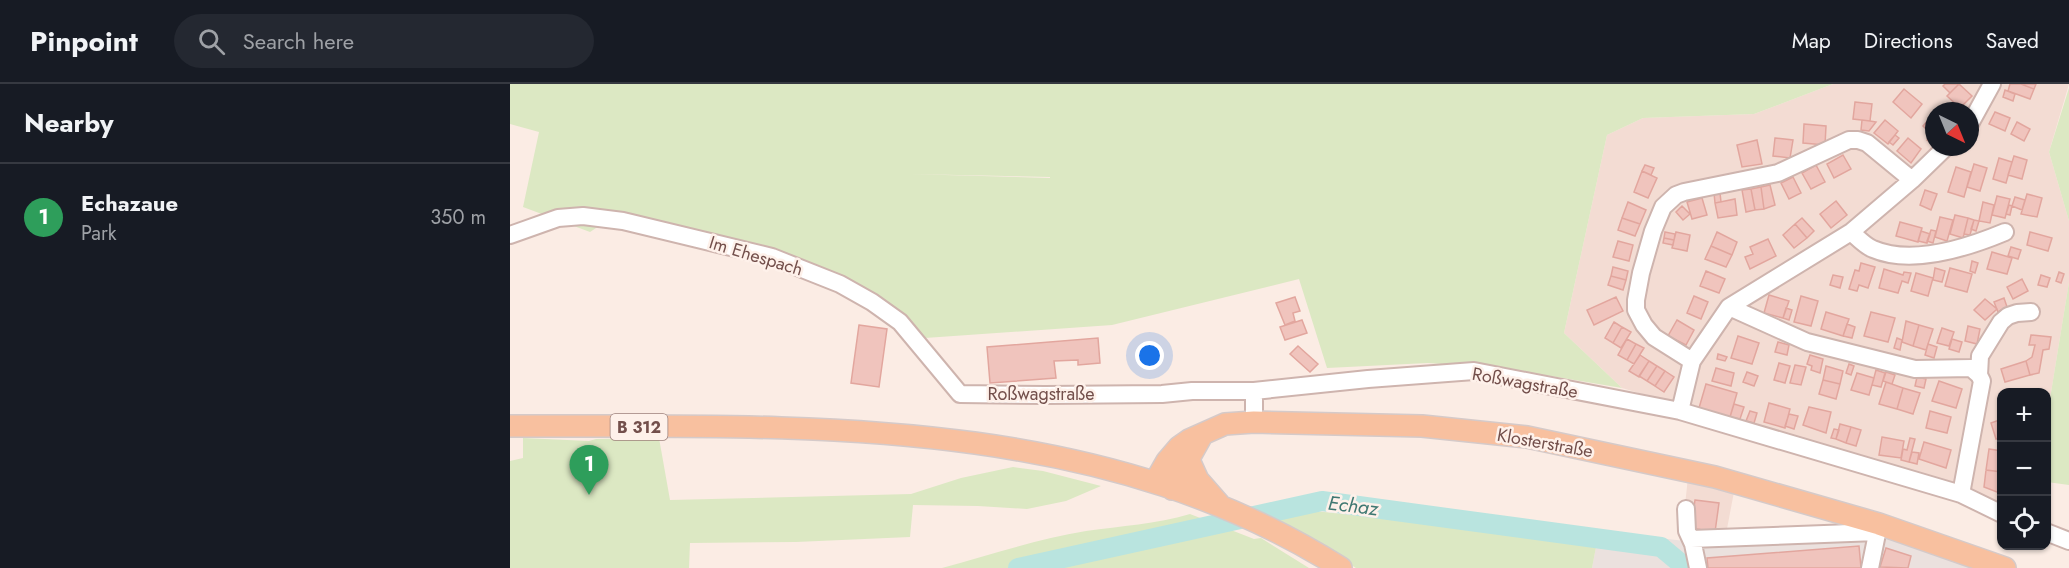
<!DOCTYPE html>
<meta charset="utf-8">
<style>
body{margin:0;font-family:Jost,sans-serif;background:#242831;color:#f1f3f6}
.controls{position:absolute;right:18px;bottom:18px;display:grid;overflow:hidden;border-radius:12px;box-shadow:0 2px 4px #0004}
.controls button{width:54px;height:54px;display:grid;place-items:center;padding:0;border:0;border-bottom:2px solid #363941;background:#171b24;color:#f1f3f6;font:30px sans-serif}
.compass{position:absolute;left:1415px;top:18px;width:54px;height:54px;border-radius:50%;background:#171b24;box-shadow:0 2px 4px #0004;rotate:137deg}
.you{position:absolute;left:640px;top:272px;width:21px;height:21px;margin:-15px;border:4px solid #fff;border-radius:50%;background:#1a73e8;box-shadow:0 0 0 9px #1a73e833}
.badge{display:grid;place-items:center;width:39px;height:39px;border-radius:50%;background:#e14d52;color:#fff;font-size:20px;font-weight:700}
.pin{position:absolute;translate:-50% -50px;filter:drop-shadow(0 2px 3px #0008)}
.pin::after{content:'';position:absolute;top:32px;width:21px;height:18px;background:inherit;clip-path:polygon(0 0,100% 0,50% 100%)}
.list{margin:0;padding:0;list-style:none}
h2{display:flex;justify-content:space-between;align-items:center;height:78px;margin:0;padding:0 24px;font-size:26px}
h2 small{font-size:20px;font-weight:400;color:#9ea1a6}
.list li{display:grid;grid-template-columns:39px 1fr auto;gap:18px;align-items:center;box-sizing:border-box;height:108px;padding:0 24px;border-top:2px solid #363941}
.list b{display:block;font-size:22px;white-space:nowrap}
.list p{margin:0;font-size:20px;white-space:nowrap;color:#9ea1a6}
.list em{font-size:20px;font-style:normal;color:#9ea1a6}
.icon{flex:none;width:33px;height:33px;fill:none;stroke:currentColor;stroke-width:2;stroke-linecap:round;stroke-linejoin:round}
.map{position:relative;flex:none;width:1559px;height:484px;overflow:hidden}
header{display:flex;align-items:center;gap:36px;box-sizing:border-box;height:84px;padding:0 30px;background:#171b24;border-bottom:2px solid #363941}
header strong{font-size:28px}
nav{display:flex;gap:33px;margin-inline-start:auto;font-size:21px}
.search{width:420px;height:54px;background:#242831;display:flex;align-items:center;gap:15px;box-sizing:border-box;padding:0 21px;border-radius:33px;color:#9ea1a6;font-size:22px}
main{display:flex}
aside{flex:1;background:#171b24}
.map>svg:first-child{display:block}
.residential{fill:#f3dcd3;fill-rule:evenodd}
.industrial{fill:#ebe1de}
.green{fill:#dce8c3;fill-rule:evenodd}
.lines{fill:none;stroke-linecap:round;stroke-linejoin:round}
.river{stroke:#b9e4df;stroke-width:20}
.building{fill:#f0c4bd;stroke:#e2a69e;stroke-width:1.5}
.minor-casing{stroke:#ceb4ae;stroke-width:20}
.major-casing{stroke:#d5cac9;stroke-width:24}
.minor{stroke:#fff;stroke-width:16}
.major{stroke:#f8c09f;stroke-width:21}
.labels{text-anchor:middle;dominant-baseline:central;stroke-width:5;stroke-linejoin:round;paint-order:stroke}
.shield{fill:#fef1ea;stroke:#9d807b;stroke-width:1.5}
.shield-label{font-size:16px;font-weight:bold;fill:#734f4b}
.street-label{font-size:18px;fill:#734f4b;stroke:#fef1ea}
.water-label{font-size:20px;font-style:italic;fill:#3f7872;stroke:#fef1ea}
</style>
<header>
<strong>Pinpoint</strong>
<div class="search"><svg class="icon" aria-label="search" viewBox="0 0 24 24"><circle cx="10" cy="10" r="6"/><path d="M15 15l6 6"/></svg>Search here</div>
<nav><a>Map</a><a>Directions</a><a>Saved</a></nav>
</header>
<main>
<aside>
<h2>Nearby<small></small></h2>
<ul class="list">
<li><span class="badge" style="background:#2e9e5b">1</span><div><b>Echazaue</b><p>Park</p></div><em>350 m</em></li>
</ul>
</aside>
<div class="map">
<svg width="1559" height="484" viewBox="0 0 1559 484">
<rect width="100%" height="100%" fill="#fbece4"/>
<path class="residential" d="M1323 0H1559L1539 68 1559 137V198L1537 333 1536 308H1492L1491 421 1378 384 1112 304 1054 249 1097 51 1133 34 1244 30ZM1424 27H1460V63H1424Z
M1178 393 1224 408 1216 450H1177L1174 431Z"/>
<path class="industrial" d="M1089 447 1175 457 1372 448 1472 484H1082Z"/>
<path class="green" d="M0 0H1323L1244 30 1133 34 1097 51 1054 249 1112 304 1000 285 918 279 817 284 789 195 602 241 415 254 409 260 330 200 101 134 80 148 13 123 29 48 0 40ZM399 90 540 93V94Z
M1559 4V137L1539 68Z
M1559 198V401L1537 398V333Z
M13 354 79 357 86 355 149 354 160 416 401 410 451 394 503 383 533 387 591 402 556 417 517 425 468 422 403 421 400 453 286 458 180 459 179 484H0V377L13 374Z
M796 426 1087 458 1082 484H846L765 434Z
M680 430 744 455 751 454 799 484H432C480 471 527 455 576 447 611 442 646 440 680 430Z"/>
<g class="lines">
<path class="river" d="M508 484 812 417 1151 463 1176 484"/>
</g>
<path class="building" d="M1435 0H1449L1440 9 1433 2Z
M1449 0 1462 12 1450 24 1437 12Z
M1500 0H1511L1524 5 1520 15 1498 7Z
M1511 0H1526L1524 5Z
M1394 5 1412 20 1401 34 1383 18Z
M1495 6 1505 10 1503 17 1493 13Z
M1345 18 1362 20 1360 37 1343 35Z
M1485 28 1500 34 1495 47 1479 40Z
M1419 35 1424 40V53L1413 42Z
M1352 36 1360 37 1366 38 1359 47 1351 46Z
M1375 36 1388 47 1378 60 1364 49Z
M1507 38 1520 45 1514 57 1501 50Z
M1294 40 1316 42 1315 61 1293 59Z
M1421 50 1424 53V61L1417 56Z
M1385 51 1389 54 1383 61 1379 58Z
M1265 54 1283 56 1280 74 1263 72Z
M1398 54 1411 65 1401 79 1387 67Z
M1247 56 1252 80 1232 83 1227 61Z
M1333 71 1341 85 1324 94 1317 80Z
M1504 72 1517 76 1512 95 1498 91Z
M1489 74 1502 78 1496 99 1483 95Z
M1464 80 1477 84 1470 107 1457 103Z
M1135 81 1144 84 1141 91 1132 87Z
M1306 81 1315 98 1301 105 1292 89Z
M1446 83 1461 88 1454 113 1438 108Z
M1132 87 1147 94 1138 114 1124 108Z
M1283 93 1291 109 1279 115 1271 99Z
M1260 101 1265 121 1254 125 1251 103Z
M1251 103 1254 125 1245 126 1241 105Z
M1241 105 1245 126 1236 128 1232 106Z
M1415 106 1427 110 1421 126 1410 121Z
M1204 109H1210L1211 118 1205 119Z
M1517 110 1532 114 1527 133 1511 130Z
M1487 112 1500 115 1495 134 1482 131Z
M1505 113 1515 116 1512 126 1502 122Z
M1192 114 1197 131 1182 135 1177 118Z
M1225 115 1227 131 1208 134 1205 119Z
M1326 117 1337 131 1321 144 1310 130Z
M1118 118 1136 126 1130 140 1112 134Z
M1473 118 1484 121 1480 139 1469 137Z
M1499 121 1502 122 1500 131 1496 130Z
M1172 122 1180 130 1173 136 1166 128Z
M1445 131 1458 134 1453 154 1440 150Z
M1430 133 1443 136 1437 157 1425 153Z
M1112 134 1130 140 1125 152 1108 146Z
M1292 134 1304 147 1297 154 1285 140Z
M1458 134 1464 136 1460 151 1454 150Z
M1464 136 1469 137 1466 147 1461 145Z
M1390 138 1412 144 1408 158 1386 152Z
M1285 140 1297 154 1284 164 1273 151Z
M1421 146 1426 147 1423 159 1417 157Z
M1411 147 1420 150 1417 159 1408 157Z
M1155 148 1165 150 1164 156 1154 154Z
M1166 148 1180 151 1177 167 1162 164Z
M1207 148 1227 158 1222 171 1201 162Z
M1520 148 1542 154 1538 167 1517 161Z
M1154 154 1164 156 1163 161 1153 159Z
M1258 155 1266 172 1240 185 1235 173 1243 170 1240 163Z
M1108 157 1123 161 1119 177 1103 173Z
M1201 162 1222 171 1216 183 1195 175Z
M1501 163 1511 166 1508 175 1498 172Z
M1482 168 1502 174 1497 190 1477 185Z
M1462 177 1468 179 1465 189 1460 187Z
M1351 179 1365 183 1358 204 1349 201 1347 207 1339 205 1345 186 1349 187Z
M1103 183 1118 187 1116 196 1101 192Z
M1425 184 1435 187 1432 198 1423 196Z
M1440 184 1462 190 1457 208 1435 202Z
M1374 185 1393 191 1394 188 1401 189 1398 199 1392 197 1388 209 1369 204Z
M1196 187 1215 195 1209 209 1190 202Z
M1549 188 1554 190 1551 199 1546 197Z
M1406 189 1423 194 1418 212 1401 207Z
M1323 191 1333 193 1330 204 1320 201Z
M1531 191 1540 194 1537 203 1528 201Z
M1101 192 1116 196 1113 206 1098 201Z
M1512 195 1518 207 1503 215 1497 203Z
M1259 211 1279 217 1273 234 1254 229Z
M1184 212 1198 218 1191 235 1177 229Z
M1291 212 1308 217 1301 242 1284 238Z
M785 213 790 227 783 229 785 237 775 241 766 219Z
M1106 213 1113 227 1084 241 1077 226Z
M1494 214 1497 223 1488 228 1484 218Z
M1475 215 1487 225 1475 236 1464 226Z
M1276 224 1282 226 1279 236 1273 234Z
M1316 228 1339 235 1333 252 1311 245Z
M1361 228 1385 234 1378 258 1354 252Z
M792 236 797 249 775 256 770 243Z
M1167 236 1184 246 1176 261 1158 252Z
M1396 237 1409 241 1403 262 1392 258Z
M1104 238 1112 243 1103 259 1095 254Z
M1337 240 1345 243 1342 254 1333 252Z
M349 241 377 245 369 303 341 299Z
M1409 241 1423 245 1416 266 1403 262Z
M1458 242 1470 245 1467 260 1455 257Z
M1112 243 1121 248 1111 264 1103 259Z
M1432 244 1444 248 1439 262 1427 259Z
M1521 251 1541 253 1539 265 1533 266 1529 289 1520 291 1516 277 1522 273 1525 261H1519Z
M1228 252 1249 259 1242 280 1221 274Z
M588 254 590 279 568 281V276L544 277 546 294 480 299 477 263Z
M1387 254 1392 256 1390 266 1384 264Z
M1117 255 1126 260 1117 276 1108 271Z
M1442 255 1452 258 1449 268 1439 265Z
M1268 258 1279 261 1277 271 1265 268Z
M1126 260 1134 264 1124 280 1117 276Z
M1418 260 1427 263 1424 274 1415 271Z
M788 262 808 280 800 288 780 270Z
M1208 270 1217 273 1215 277 1207 275Z
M1130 271 1139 277 1129 293 1119 287Z
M1300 271 1313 275 1310 289 1301 286 1302 282 1297 280Z
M1139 277 1147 282 1137 297 1129 292Z
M1516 277 1520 291 1495 298 1491 285Z
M1269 279 1280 282 1275 299 1264 296Z
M1339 280 1344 282 1341 291 1336 289Z
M1285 281 1296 283 1291 301 1280 299Z
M1147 282 1155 287 1145 302 1137 297Z
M1316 282 1333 287 1330 300 1313 296Z
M1206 284 1224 289 1221 302 1202 297Z
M1366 286 1375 289 1371 303 1362 301Z
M1155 287 1164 293 1154 308 1145 302Z
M1237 288 1248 292 1244 302 1233 298Z
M1376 288 1385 291 1382 300 1373 297Z
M1347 289 1364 294 1359 311 1341 306Z
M1407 293 1416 295 1414 304 1405 302Z
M1313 296 1330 300 1326 315 1309 310Z
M1429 297 1452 305 1446 324 1422 317Z
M1376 298 1393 304 1387 325 1369 320Z
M1196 300 1227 309 1220 333 1189 324Z
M1393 304 1410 309 1403 330 1387 325Z
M1524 305 1531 308H1509L1510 306Z
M1259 319 1280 325 1275 344 1254 338Z
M1224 320 1234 323 1230 335 1220 333Z
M1299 323 1321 328 1316 349 1293 341Z
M1240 327 1247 329 1244 339 1236 337Z
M1420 327 1441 333 1437 349 1416 344Z
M1279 330 1288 332 1284 345 1275 342Z
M1492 335V353L1486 355 1481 339Z
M1330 340 1341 343 1336 359 1326 355Z
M1341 343 1351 346 1346 362 1336 359Z
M1324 345 1329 346 1326 355 1321 354Z
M1372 353 1394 357 1391 374 1369 371Z
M1400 354 1405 355 1399 378 1391 376 1393 365 1397 366Z
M1414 358 1441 366 1436 384 1409 375Z
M1479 365 1492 367V388L1476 386Z
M1402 368 1409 369 1407 380 1399 378Z
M1476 386 1492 388V410L1474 403Z
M1185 416 1209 419 1205 448 1181 444Z
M1349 462 1351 484H1198L1197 474Z
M1376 464 1401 472 1398 484 1370 483Z"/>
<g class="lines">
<defs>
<path id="minor" d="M1460 40 1482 0
M1341 148C1347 153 1355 162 1363 165 1402 182 1459 163 1495 148
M0 151 48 134 73 132 113 137 262 173 330 200 362 218 390 238 450 310 535 311 652 310 682 307H744L858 295 964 287 1170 327 1451 410 1492 430
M1219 223 1297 258 1405 285 1461 284 1469 291 1472 297 1451 410
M1182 277 1144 253 1134 241 1126 226V216L1131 189 1143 147 1153 123 1166 111 1174 108 1268 89 1339 56H1348L1357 59 1402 96
M1469 291 1470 272 1491 238 1498 232 1507 229 1521 228
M1170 327 1182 277 1219 223 1341 148 1402 96 1436 63
M744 338V307
M1176 425 1177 447 1183 460 1188 484
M1536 448 1559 457
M1181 455 1367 448
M1360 484 1369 440"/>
<path id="major" d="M0 342C282 343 582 327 831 484
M678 374 688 396 709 420
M645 398 657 377 669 363 679 356 715 340 744 338 912 342 1017 353 1205 393 1369 440 1495 484
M662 405 691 353"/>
</defs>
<use href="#minor" class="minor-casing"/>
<use href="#major" class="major-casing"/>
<use href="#minor" class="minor"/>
<use href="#major" class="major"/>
</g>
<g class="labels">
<rect class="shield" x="100.5" y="330" width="57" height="26" rx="4.5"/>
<g class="shield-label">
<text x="129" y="343">B 312</text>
</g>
<g class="street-label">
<text transform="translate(246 172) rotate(17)">Im Ehespach</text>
<text transform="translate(1015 299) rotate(10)">Roßwagstraße</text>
<text x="531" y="310">Roßwagstraße</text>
<text transform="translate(1035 359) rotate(10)">Klosterstraße</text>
</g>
<g class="water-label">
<text transform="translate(843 422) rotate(7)">Echaz</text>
</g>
</g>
</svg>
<div class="controls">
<button>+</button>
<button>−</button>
<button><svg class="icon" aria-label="locate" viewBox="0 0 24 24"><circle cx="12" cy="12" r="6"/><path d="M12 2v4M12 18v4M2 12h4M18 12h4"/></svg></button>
</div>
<svg class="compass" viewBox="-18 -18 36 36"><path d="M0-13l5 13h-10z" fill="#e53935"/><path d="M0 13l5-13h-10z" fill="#9ea1a6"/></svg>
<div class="you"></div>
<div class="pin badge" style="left:79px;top:411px;background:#2e9e5b">1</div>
</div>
</main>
